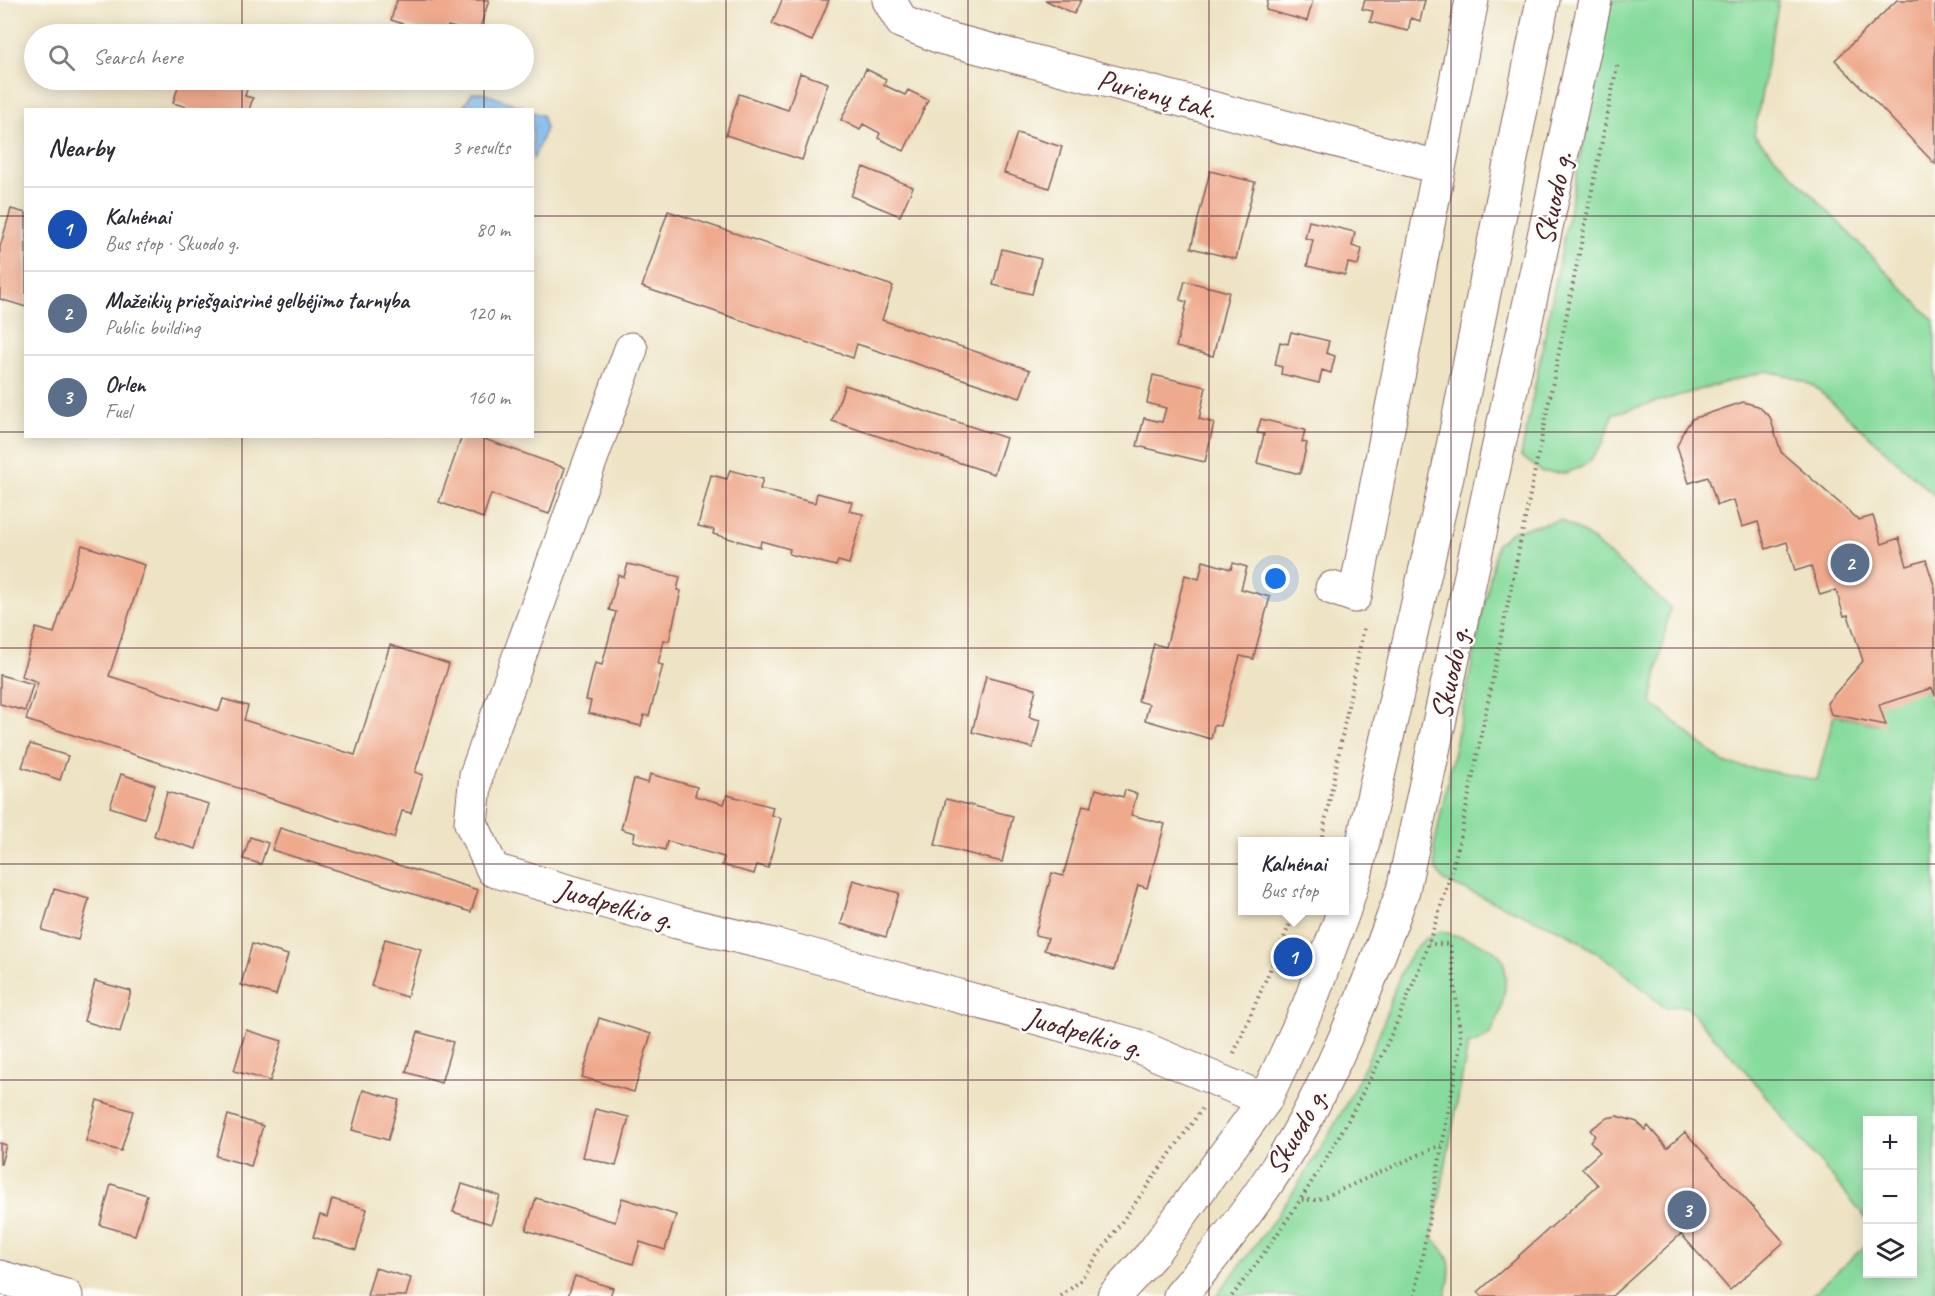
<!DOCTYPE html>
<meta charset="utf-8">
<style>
body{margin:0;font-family:Caveat,sans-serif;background:#f7f7f7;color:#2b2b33}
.controls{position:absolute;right:18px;bottom:18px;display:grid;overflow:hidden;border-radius:0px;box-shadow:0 3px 15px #0003}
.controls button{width:54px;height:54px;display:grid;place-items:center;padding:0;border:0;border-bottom:2px solid #e1e1e2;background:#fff;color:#2b2b33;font:30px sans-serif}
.you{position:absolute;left:1276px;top:579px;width:21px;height:21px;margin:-15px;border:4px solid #fff;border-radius:50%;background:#1a73e8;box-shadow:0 0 0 9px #1a73e833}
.badge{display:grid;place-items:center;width:39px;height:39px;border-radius:50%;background:#111827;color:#fff;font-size:20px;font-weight:700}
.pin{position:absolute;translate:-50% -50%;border:3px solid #fff;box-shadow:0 2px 6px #0006}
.popup{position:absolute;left:1238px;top:837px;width:111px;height:78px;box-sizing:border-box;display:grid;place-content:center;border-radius:0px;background:#fff;filter:drop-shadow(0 2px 4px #0005);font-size:20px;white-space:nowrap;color:#7c7c81}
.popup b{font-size:22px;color:#2b2b33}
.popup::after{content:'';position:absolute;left:50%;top:100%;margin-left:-12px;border:12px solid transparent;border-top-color:#fff}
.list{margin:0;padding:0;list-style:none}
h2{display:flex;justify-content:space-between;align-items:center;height:78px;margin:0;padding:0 24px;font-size:26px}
h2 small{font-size:20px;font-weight:400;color:#7c7c81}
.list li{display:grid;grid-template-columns:39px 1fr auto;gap:18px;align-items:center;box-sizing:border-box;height:84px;padding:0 24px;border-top:2px solid #e1e1e2}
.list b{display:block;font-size:22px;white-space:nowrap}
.list p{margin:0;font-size:20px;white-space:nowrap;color:#7c7c81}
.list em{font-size:20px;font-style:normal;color:#7c7c81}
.icon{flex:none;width:33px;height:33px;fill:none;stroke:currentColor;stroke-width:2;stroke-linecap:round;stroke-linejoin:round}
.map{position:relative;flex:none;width:1935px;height:1296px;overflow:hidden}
.search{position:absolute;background:#fff;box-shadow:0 3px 15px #0003;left:24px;top:24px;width:510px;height:66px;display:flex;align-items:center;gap:15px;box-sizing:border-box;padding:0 21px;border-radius:33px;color:#7c7c81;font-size:22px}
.panel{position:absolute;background:#fff;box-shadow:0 3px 15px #0003;left:24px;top:108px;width:510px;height:330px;border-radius:0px}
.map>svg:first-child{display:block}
.green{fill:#87db9d;stroke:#687d64;stroke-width:1.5}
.water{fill:#7dbdf2;stroke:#646e8e;stroke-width:1.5}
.building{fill:#efaa8e}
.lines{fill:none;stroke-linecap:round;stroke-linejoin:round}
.minor-casing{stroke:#836461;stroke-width:35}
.major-casing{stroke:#836461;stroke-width:35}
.path{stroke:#836461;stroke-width:4;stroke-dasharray:1.5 4.5;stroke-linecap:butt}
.minor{stroke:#fff;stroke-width:33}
.major{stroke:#fff;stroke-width:33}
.grid{fill:none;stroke:#4a1f2b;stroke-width:1.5;stroke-opacity:0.55}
.labels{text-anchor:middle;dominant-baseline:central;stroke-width:5;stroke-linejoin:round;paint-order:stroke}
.street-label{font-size:30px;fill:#4a1f2b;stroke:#fdfcf7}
</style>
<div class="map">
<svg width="1935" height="1296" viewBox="0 0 1935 1296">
<rect width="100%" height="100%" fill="#fdfcf7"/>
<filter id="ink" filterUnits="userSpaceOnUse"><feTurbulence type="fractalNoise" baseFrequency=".0167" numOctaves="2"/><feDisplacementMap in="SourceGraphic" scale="12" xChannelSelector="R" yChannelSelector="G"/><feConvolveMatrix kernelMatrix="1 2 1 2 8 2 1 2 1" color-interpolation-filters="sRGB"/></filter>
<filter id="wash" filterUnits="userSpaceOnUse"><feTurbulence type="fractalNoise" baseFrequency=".008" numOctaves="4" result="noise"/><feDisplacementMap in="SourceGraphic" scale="24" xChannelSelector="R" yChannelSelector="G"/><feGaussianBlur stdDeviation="1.35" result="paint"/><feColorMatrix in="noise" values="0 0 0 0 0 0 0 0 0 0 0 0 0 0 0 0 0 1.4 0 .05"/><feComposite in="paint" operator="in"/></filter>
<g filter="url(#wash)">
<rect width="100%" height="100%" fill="#eee3c4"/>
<path class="green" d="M1611 0H1779L1754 135 1935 322V496L1814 386 1790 376 1766 371 1613 414 1603 443 1588 463 1567 473 1542 472 1521 456Z
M1560 520 1584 533 1670 607 1651 702 1724 763 1817 780 1834 715 1877 724 1873 702 1923 686 1935 712V1296H1811L1867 1244 1868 1274H1912V1120H1868L1867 1220 1743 1068 1686 1006 1664 1007 1614 964 1567 933 1444 881 1435 868 1434 847 1497 544 1513 531Z
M1442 931C1458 937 1481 941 1495 951 1515 965 1502 1012 1492 1031 1487 1039 1477 1042 1468 1045L1432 1238C1455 1259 1451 1268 1446 1296H1216C1282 1213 1338 1133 1379 1034 1394 999 1400 943 1442 931Z"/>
<path class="water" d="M472 93H484L527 109H462Z
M532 112 542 115 546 128 533 160Z"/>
<g id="blocks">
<path class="building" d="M397 0H489L478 34 448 26 445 34H434L391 20Z
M782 0H829L812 41 772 24Z
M1045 0H1081L1074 14Z
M1268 0H1313L1307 21 1266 10Z
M1365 0H1425L1420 21 1411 18 1408 31 1370 22 1373 11 1362 9Z
M1897 0H1935V164L1835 60Z
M866 69 886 79 884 85 905 95 908 90 928 100 904 151 878 138 880 133 863 124 860 130 841 120Z
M800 73 828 83 802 160 726 135 739 94 788 110Z
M180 80H250L245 96 253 98 249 110H186L187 107 173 103Z
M1017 133 1062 147 1049 188 1004 173Z
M863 167 913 187 900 216 851 196Z
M1210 171 1255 182 1236 259 1191 248Z
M11 209 26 213V307L0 299V247Z
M668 211 893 286 882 320 1030 370 1020 398 857 344 853 358 642 287Z
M1309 221 1355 232 1352 246 1362 249 1358 265 1348 263 1345 275 1307 266 1313 240 1305 238Z
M1002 249 1041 259 1032 294 993 285Z
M1185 281 1229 292 1213 356 1176 347 1187 302 1180 300Z
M1291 332 1329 341 1326 353 1335 356 1331 373 1322 370 1319 383 1281 374 1282 367 1275 365 1280 342 1288 344Z
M1153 375 1206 387 1199 419 1214 423 1205 462 1137 446 1144 418 1162 422 1166 408 1147 403Z
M845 385 1006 438 994 474 832 421Z
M1743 402 1758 406 1770 417 1781 452 1859 520 1873 516 1882 544 1899 538 1907 566 1926 560 1935 588V696L1932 688 1879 705 1886 725 1831 714 1827 703 1863 661 1848 615 1844 616 1836 590 1820 595 1811 566 1795 571 1787 542 1766 549 1758 522 1742 527 1734 500 1717 505 1708 477 1689 483 1677 446 1683 432 1692 419Z
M1261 419 1305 430 1302 442 1307 443 1300 474 1257 463 1264 434 1257 433Z
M462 436H476L565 468 549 514 491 494 483 518 439 502Z
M730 470 763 479 760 489 815 503 817 493 852 502 849 511 863 514 849 564 838 561 836 566 789 554 790 549 761 541 760 547 713 534 714 530 698 526 711 475 727 479Z
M82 545 145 565 109 676 219 711 223 699 248 706 244 720 355 755 390 645 449 664 415 772 423 775 411 813 402 811 394 838 26 720 38 682 21 676 36 628 54 633Z
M1203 561 1231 569 1233 563 1247 567 1241 589 1270 597 1253 659 1240 656 1220 726 1214 725 1211 739 1145 720 1149 704 1138 701 1154 644 1166 647 1185 575 1199 579Z
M628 564 680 577 677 590 681 591 669 641 664 640 658 664 663 665 649 716 644 715 641 726 588 713 591 701 586 700 595 663 602 665 616 612 609 610 618 575 624 577Z
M0 675 33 684 25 711 0 704Z
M986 676 1036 689 1029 717 1040 720 1033 748 972 732Z
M30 744 68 756 60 780 22 767Z
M121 774 155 785 144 818 110 807Z
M650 774 697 787 695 796 724 804 727 795 773 807 771 815 781 818 768 868 757 865 754 874 722 865 724 857 667 841 665 850 633 841 635 833 621 829 634 779 648 783Z
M1096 789 1123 797 1125 790 1137 794 1131 815 1165 824 1147 888 1138 885 1114 970 1044 950 1048 938 1035 935 1052 873 1063 876 1083 805 1091 807Z
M167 792 209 804 196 849 154 836Z
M946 799 1013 816 1002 862 935 845Z
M280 828 478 890 471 912 272 850Z
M250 837 268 843 261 864 243 859Z
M853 880 899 893 886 937 841 924Z
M54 889 89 899 78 940 42 930Z
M385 939 421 949 407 997 371 986Z
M252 944 288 955 276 995 241 985Z
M95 981 131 991 120 1032 84 1021Z
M599 1018 651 1034 634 1092 582 1077Z
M246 1030 282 1041 270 1081 234 1071Z
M418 1032 453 1042 441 1083 406 1072Z
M363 1090 399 1100 388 1140 352 1130Z
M97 1100 133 1111 121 1151 86 1141Z
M595 1109 629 1117 616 1166 583 1157Z
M228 1115 263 1126 251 1166 216 1156Z
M1617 1116 1637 1122 1645 1130 1648 1126 1667 1148 1685 1132 1784 1242 1730 1290 1681 1234 1612 1296H1482L1478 1292 1598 1185 1582 1168 1600 1152 1590 1141 1595 1136 1590 1130 1607 1118Z
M0 1143 6 1145 1 1164H0Z
M111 1184 147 1195 135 1235 100 1225Z
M462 1184 500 1196 491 1224 453 1212Z
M536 1198 615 1222 622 1198 676 1215 665 1250 640 1242 633 1264 526 1230Z
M332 1199 367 1209 356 1250 313 1237 320 1215 327 1217Z
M375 1268 411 1278 406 1296H367Z
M575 1276 613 1288 610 1296H568Z"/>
</g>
</g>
<g filter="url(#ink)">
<use href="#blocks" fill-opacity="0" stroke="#836461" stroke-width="1.5"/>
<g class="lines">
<defs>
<path id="minor" d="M889 0 902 22 940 37 1438 167
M631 349 476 775 471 823 493 870 677 922 778 946 1135 1045 1265 1100
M1332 588 1355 596 1472 0
M0 1277 66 1296"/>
<path id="major" d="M1344 910 1356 872 1446 481 1543 0
M1114 1296 1153 1253 1265 1100 1309 1005 1344 910
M1180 1296C1228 1240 1277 1176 1311 1109 1348 1038 1376 965 1403 890L1595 0"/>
</defs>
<use href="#minor" class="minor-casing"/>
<use href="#major" class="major-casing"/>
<path class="path" d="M1321 842 1364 627
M1234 1053 1296 910
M1302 1200H1318L1441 1145
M1061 1296 1079 1282 1202 1109
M1232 1296C1337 1160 1418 1007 1460 839L1618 62
M1415 1296 1461 1041 1450 944H1428"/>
<use href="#minor" class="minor"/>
<use href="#major" class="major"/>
</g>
</g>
<path class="grid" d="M242 0V34M484 0V34M726 0V1296M968 0V1296M1209 0V1296M1451 0V1296M1693 0V1296M242 80V110M484 80V110M0 216H26M532 216H1935M0 432H26M532 432H1935M242 436V1296M484 436V1296M0 648H1935M0 864H1935M0 1080H1935"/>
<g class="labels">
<g class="street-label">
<text transform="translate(1157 94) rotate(15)">Purienų tak.</text>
<text transform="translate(1553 198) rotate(-78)">Skuodo g.</text>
<text transform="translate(1450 673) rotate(-78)">Skuodo g.</text>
<text transform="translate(615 904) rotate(16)">Juodpelkio g.</text>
<text transform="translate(1084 1032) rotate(16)">Juodpelkio g.</text>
<text transform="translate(1296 1131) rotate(-60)">Skuodo g.</text>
</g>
</g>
</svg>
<div class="controls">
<button>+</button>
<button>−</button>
<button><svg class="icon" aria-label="layers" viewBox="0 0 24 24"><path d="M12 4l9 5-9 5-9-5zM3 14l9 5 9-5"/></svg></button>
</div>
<div class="you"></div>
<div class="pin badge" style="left:1293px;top:957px;background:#1a4fb4">1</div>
<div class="popup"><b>Kalnėnai</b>Bus stop</div>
<div class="pin badge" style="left:1850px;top:563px;background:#5c6f8a">2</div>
<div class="pin badge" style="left:1687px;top:1210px;background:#5c6f8a">3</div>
<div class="search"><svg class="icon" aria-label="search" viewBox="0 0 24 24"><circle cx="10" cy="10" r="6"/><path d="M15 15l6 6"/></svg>Search here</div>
<section class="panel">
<h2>Nearby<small>3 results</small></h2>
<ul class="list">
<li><span class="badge" style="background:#1a4fb4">1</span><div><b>Kalnėnai</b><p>Bus stop · Skuodo g.</p></div><em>80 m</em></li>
<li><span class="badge" style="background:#5c6f8a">2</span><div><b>Mažeikių priešgaisrinė gelbėjimo tarnyba</b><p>Public building</p></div><em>120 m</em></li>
<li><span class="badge" style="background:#5c6f8a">3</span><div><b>Orlen</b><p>Fuel</p></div><em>160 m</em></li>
</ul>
</section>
</div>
